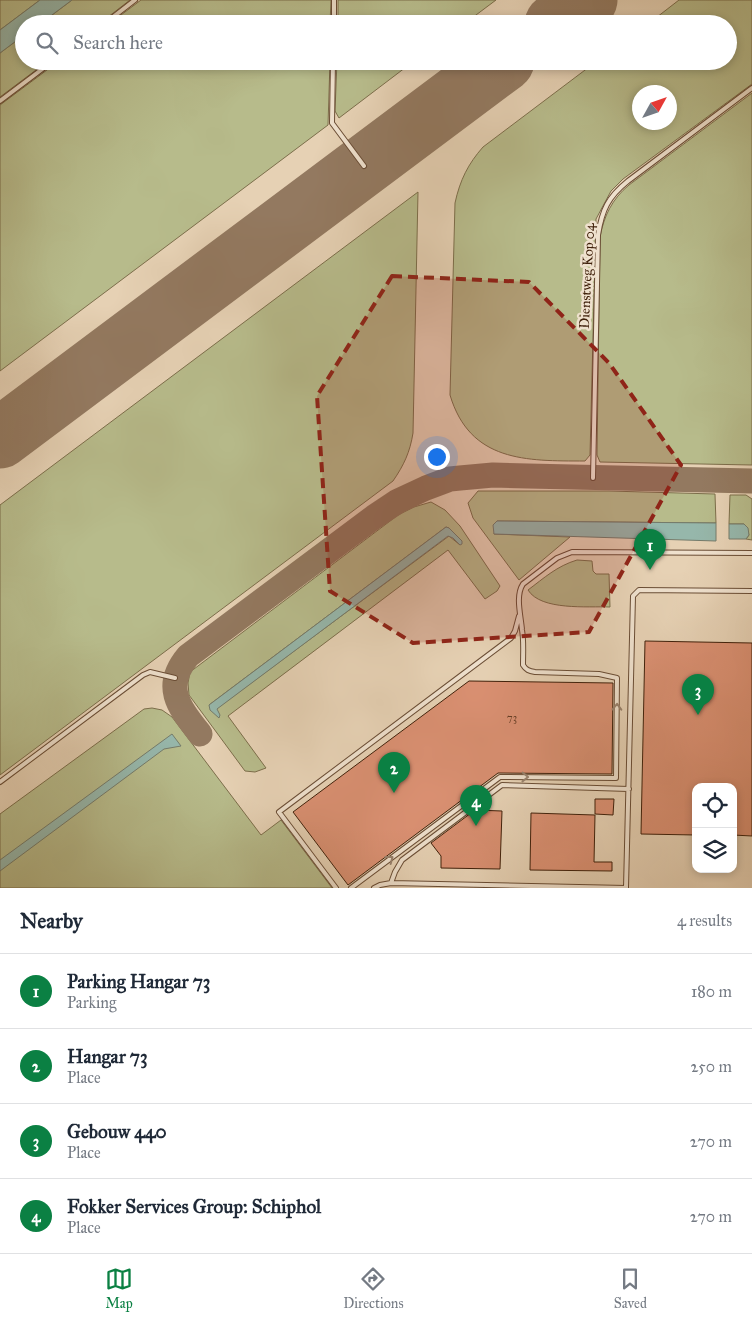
<!DOCTYPE html>
<style>
body{margin:0;font-family:"IM FELL Great Primer",serif;background:#f2f2f3;color:#1f2937}
.controls{position:absolute;right:15px;bottom:15px;display:grid;overflow:hidden;border-radius:10px;box-shadow:0 2px 8px #0003}
.controls button{width:45px;height:45px;display:grid;place-items:center;padding:0;border:0;border-bottom:1px solid #e0e1e3;background:#fff;color:#1f2937;font:25px sans-serif}
.compass{position:absolute;left:632px;top:85px;width:45px;height:45px;border-radius:50%;background:#fff;box-shadow:0 2px 8px #0003;rotate:50deg}
.you{position:absolute;left:436px;top:456px;width:18px;height:18px;margin:-12px;border:4px solid #fff;border-radius:50%;background:#1a73e8;box-shadow:0 0 0 8px #1a73e833}
.badge{display:grid;place-items:center;width:32px;height:32px;border-radius:50%;background:#0b8043;color:#fff;font-size:16px;font-weight:700}
.pin{position:absolute;translate:-50% -41px;filter:drop-shadow(0 1px 2px #0008)}
.pin::after{content:'';position:absolute;top:26px;width:18px;height:15px;background:inherit;clip-path:polygon(0 0,100% 0,50% 100%)}
.list{margin:0;padding:0;list-style:none}
h2{display:flex;justify-content:space-between;align-items:center;height:65px;margin:0;padding:0 20px;font-size:21px}
h2 small{font-size:16px;font-weight:400;color:#747a83}
.list li{display:grid;grid-template-columns:32px 1fr auto;gap:15px;align-items:center;box-sizing:border-box;height:75px;padding:0 20px;border-top:1px solid #e0e1e3}
.list b{display:block;font-size:19px;white-space:nowrap}
.list p{margin:0;font-size:16px;white-space:nowrap;color:#747a83}
.list em{font-size:16px;font-style:normal;color:#747a83}
.icon{flex:none;width:28px;height:28px;fill:none;stroke:currentColor;stroke-width:2;stroke-linecap:round;stroke-linejoin:round}
.map{position:relative;flex:none;width:752px;height:888px;overflow:hidden}
.search{position:absolute;background:#fff;box-shadow:0 2px 8px #0003;left:15px;right:15px;top:15px;height:55px;display:flex;align-items:center;gap:12px;box-sizing:border-box;padding:0 18px;border-radius:28px;color:#747a83;font-size:19px}
.sheet{height:365px;background:#fff}
nav{display:flex;justify-content:space-around;align-items:center;box-sizing:border-box;height:70px;border-top:1px solid #e0e1e3;background:#fff;font-size:14px;color:#747a83}
nav a{display:grid;justify-items:center;gap:2px}
nav .on{color:#0b8043}
.map>svg:first-child{display:block}
.green{fill:#b7bb8b;stroke:#7c6e4b;fill-rule:evenodd}
.water{fill:#96b7ab;stroke:#747b6b}
.lines{fill:none;stroke-linecap:round;stroke-linejoin:round}
.taxiway{stroke:#937960;stroke-width:25}
.runway{stroke:#937960;stroke-width:61}
.building{fill:#da9072;stroke:#40210b}
.lane-casing{stroke:#6a4d35;stroke-width:6}
.lane{stroke:#efe1ce;stroke-width:4}
.oneway{stroke:#98816c}
.marked{fill:#8f2418;fill-opacity:0.2;stroke:#8f2418;stroke-width:4;stroke-dasharray:10 6;stroke-linejoin:round}
.labels{text-anchor:middle;dominant-baseline:central;stroke-width:5;stroke-linejoin:round;paint-order:stroke}
.number-label{font-size:11px;fill:#663d25}
.street-label{font-size:14px;fill:#40210b;stroke:#efe1ce}
</style>
<div class="map">
<svg width="752" height="888" viewBox="0 0 752 888">
<rect width="100%" height="100%" fill="#e6d1b4"/>
<filter id="stains"><feTurbulence type="fractalNoise" baseFrequency=".004" numOctaves="4"/><feColorMatrix values="0 0 0 0 .2 0 0 0 0 .09 0 0 0 0 .02 0 0 0 .5 -.17"/></filter>
<radialGradient id="worn" r=".72"><stop offset=".6" stop-color="#630" stop-opacity="0"/><stop offset="1" stop-color="#630" stop-opacity=".3"/></radialGradient>
<path class="green" d="M0 0H40L0 30Z
M72 0H130L99 24H40Z
M141 0H331L330 24H109Z
M338 0H496L464 24H338Z
M679 0H752V84L623 179 611 191 596 219 590 455 585 461C526 461 470 462 450 395L455 203C460 180 468 164 483 147L597 61H728V24H648ZM640 92H670V122H640Z
M24 35V61H48L0 97V53Z
M59 61H330L328 125 0 371V105Z
M337 61H414L339 118 335 111Z
M752 93V465L600 462 597 455 600 237C604 216 612 199 629 185Z
M418 192 413 433C410 452 404 465 393 481L0 775V505Z
M478 491H609L715 494 716 523 497 521 494 534 570 537 519 580 473 518 468 503Z
M730 495H746L752 499V540L746 539 749 535 744 524H729Z
M431 502 445 510 460 526 500 586 497 591 485 599 448 550 228 716 266 768 255 772 245 771 189 695 188 683 190 672 398 515 414 507ZM446 527 449 528 460 545 449 536 216 709 209 705Z
M577 560 592 561 593 571 596 574H609L610 607C588 606 541 611 528 590 544 578 557 566 577 560Z
M152 708 162 710 172 717 261 835 281 820 332 888H0V814L144 709Z"/>
<path class="water" d="M40 0H72L40 24H24V35L0 53V30Z
M497 521 716 523V541L494 534 493 525Z
M729 524H744L748 528 749 535 746 539H729Z
M446 527 449 528 462 541V544L460 545 453 538 448 536 217 709 220 715 219 718 210 710 209 705Z
M172 734 181 746 164 749 0 871V860Z"/>
<g class="lines">
<path class="taxiway" d="M200 734C179 707 162 687 188 656L374 517 398 501 426 488 450 479 460 478 493 475 528 476 752 481"/>
<path class="runway" d="M555 24 587 0
M0 438 504 61"/>
</g>
<path class="building" d="M645 641 752 643V836L733 835V787H696V835L641 834Z
M469 681 613 683 612 774 498 773 348 885 293 812Z
M595 799H614L613 815 595 814Z
M475 810 502 811 500 869 441 868V856L431 843Z
M531 813 595 815 594 862H612V871L530 870Z"/>
<g class="lines">
<defs>
<path id="lane" d="M104 24 135 0
M334 24V0
M333 61 332 123 364 166
M0 101 53 61
M593 478 598 235C602 210 608 197 628 181L752 88
M0 782 143 675 150 672 175 678
M391 883 395 872 402 860 502 785 629 789
M336 888 279 812 511 638 515 631 519 616
M351 888 500 777 616 778 617 678 599 674 535 672C529 671 526 670 523 665 523 653 524 641 522 630 521 616 515 596 523 584L557 558 572 552 752 553
M374 888 380 885 391 883 626 888
M626 888 633 596 639 590 752 591"/>
</defs>
<use href="#lane" class="lane-casing"/>
<use href="#lane" class="lane"/>
</g>
<defs><path id="oneway-chevron" d="M-2-3.5L2.5 0L-2 3.5" fill="none" stroke-width="1.6" stroke-linecap="round" stroke-linejoin="round" transform="scale(1.25)"/></defs>
<g class="oneway">
<use href="#oneway-chevron" transform="translate(617 707) rotate(-89)"/>
<use href="#oneway-chevron" transform="translate(525 777) rotate(1)"/>
<use href="#oneway-chevron" transform="translate(390 859) rotate(-37)"/>
</g>
<path class="marked" d="M392 276 529 282 609 363 681 465 589 632 413 643 330 591 317 396Z"/>
<g class="labels">
<g class="number-label">
<text x="512" y="717">73</text>
</g>
<g class="street-label">
<text transform="translate(587 276) rotate(-87)">Dienstweg Kop 04</text>
</g>
</g>
<rect width="100%" height="100%" filter="url(#stains)"/>
<rect width="100%" height="100%" fill="url(#worn)"/>
</svg>
<div class="controls">
<button><svg class="icon" aria-label="locate" viewBox="0 0 24 24"><circle cx="12" cy="12" r="6"/><path d="M12 2v4M12 18v4M2 12h4M18 12h4"/></svg></button>
<button><svg class="icon" aria-label="layers" viewBox="0 0 24 24"><path d="M12 4l9 5-9 5-9-5zM3 14l9 5 9-5"/></svg></button>
</div>
<svg class="compass" viewBox="-18 -18 36 36"><path d="M0-13l5 13h-10z" fill="#e53935"/><path d="M0 13l5-13h-10z" fill="#747a83"/></svg>
<div class="you"></div>
<div class="pin badge" style="left:650px;top:570px">1</div>
<div class="pin badge" style="left:394px;top:793px">2</div>
<div class="pin badge" style="left:698px;top:715px">3</div>
<div class="pin badge" style="left:476px;top:826px">4</div>
<div class="search"><svg class="icon" aria-label="search" viewBox="0 0 24 24"><circle cx="10" cy="10" r="6"/><path d="M15 15l6 6"/></svg>Search here</div>
</div>
<section class="sheet">
<h2>Nearby<small>4 results</small></h2>
<ul class="list">
<li><span class="badge">1</span><div><b>Parking Hangar 73</b><p>Parking</p></div><em>180 m</em></li>
<li><span class="badge">2</span><div><b>Hangar 73</b><p>Place</p></div><em>250 m</em></li>
<li><span class="badge">3</span><div><b>Gebouw 440</b><p>Place</p></div><em>270 m</em></li>
<li><span class="badge">4</span><div><b>Fokker Services Group: Schiphol</b><p>Place</p></div><em>270 m</em></li>
</ul>
</section>
<nav>
<a class="on"><svg class="icon" aria-label="map" viewBox="0 0 24 24"><path d="M3 6l6-2 6 2 6-2v14l-6 2-6-2-6 2zM9 4v14M15 6v14"/></svg>Map</a>
<a><svg class="icon" aria-label="directions" viewBox="0 0 24 24"><path d="M12 3l9 9-9 9-9-9zM9 14v-3h6M13 9l2 2-2 2"/></svg>Directions</a>
<a><svg class="icon" aria-label="saved" viewBox="0 0 24 24"><path d="M7 4h10v16l-5-4-5 4z"/></svg>Saved</a>
</nav>
